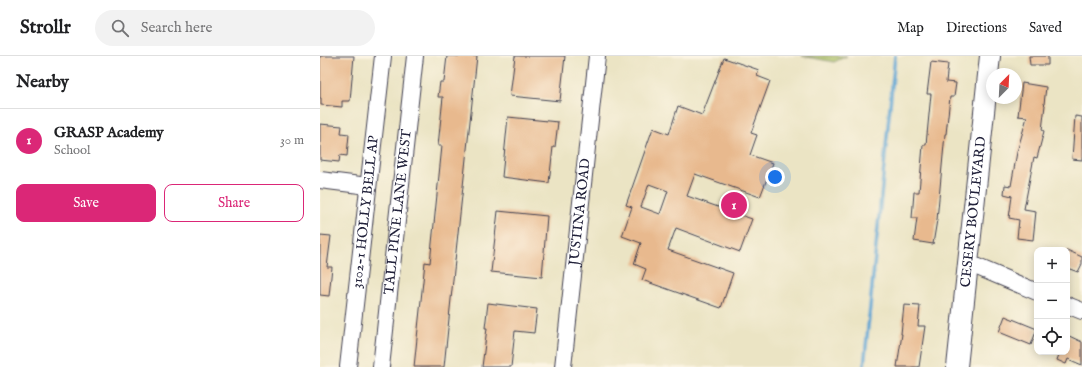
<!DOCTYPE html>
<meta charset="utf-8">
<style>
body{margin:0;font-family:"IM FELL English",serif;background:#f2f2f2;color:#202124}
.controls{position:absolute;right:12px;bottom:12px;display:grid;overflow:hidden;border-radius:8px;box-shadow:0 2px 10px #0003}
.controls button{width:36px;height:36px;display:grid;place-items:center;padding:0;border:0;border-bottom:1px solid #e0e0e0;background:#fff;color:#202124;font:20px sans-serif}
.compass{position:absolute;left:666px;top:12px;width:36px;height:36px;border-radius:50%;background:#fff;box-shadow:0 2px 10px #0003;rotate:24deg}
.you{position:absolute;left:455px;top:121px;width:14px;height:14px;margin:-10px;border:3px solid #fff;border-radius:50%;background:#1a73e8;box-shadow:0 0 0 6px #1a73e833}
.badge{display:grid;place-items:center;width:26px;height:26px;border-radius:50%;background:#db2777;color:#fff;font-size:13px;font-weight:700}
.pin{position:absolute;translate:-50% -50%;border:2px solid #fff;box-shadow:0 1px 4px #0006}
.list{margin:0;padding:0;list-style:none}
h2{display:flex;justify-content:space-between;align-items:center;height:52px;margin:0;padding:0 16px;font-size:17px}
h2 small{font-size:13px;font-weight:400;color:#757577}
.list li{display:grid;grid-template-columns:26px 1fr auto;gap:12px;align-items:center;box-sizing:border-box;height:64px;padding:0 16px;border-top:1px solid #e0e0e0}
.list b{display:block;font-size:15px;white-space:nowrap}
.list p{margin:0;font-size:13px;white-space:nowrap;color:#757577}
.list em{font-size:13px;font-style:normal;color:#757577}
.actions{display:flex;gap:8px;padding:12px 16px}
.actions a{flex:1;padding:9px 0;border:1px solid #db2777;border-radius:8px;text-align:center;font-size:14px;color:#db2777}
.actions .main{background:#db2777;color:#fff}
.icon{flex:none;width:22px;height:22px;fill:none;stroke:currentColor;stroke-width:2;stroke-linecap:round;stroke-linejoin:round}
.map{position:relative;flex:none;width:762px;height:311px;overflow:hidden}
header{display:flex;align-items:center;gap:24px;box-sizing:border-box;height:56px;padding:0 20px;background:#fff;border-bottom:1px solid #e0e0e0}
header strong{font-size:19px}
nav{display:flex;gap:22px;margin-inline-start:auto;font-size:14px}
.search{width:280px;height:36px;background:#f2f2f2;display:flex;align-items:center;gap:10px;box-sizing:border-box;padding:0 14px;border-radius:22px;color:#757577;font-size:15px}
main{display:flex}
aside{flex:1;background:#fff}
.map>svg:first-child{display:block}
.green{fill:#a8bf64;stroke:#657050}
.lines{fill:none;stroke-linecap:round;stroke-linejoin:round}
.stream{stroke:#5da4d3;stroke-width:3.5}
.building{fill:#e8b98e;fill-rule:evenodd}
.minor-casing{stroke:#403f50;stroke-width:18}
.major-casing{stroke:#403f50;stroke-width:22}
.minor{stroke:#fff;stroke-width:16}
.major{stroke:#fff;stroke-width:20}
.labels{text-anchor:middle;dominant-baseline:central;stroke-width:3.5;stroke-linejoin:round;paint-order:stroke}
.street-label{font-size:14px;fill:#22223b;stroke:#fcf5e5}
</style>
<header>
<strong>Strollr</strong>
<div class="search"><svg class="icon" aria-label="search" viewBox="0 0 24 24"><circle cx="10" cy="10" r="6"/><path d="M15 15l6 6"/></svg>Search here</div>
<nav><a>Map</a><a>Directions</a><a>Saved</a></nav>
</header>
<main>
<aside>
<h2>Nearby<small></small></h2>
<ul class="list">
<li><span class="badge">1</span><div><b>GRASP Academy</b><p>School</p></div><em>30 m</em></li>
</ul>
<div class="actions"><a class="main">Save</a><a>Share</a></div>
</aside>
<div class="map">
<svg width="762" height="311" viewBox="0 0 762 311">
<rect width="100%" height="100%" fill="#fcf5e5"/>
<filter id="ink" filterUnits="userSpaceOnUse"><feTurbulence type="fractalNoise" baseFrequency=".025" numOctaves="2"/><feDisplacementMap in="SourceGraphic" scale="8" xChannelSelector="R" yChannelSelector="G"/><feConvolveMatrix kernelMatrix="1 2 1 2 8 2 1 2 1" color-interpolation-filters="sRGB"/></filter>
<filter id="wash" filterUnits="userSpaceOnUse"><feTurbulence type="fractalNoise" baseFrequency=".012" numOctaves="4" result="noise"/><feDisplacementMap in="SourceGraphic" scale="16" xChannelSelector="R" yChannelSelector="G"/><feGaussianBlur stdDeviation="0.9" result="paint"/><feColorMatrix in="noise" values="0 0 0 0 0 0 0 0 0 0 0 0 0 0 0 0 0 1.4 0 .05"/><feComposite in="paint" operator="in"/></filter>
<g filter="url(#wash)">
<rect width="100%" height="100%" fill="#ebe4c4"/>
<path class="green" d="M482 0H527L514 6Z"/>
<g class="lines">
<path class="stream" d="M544 311 575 0"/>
</g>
<g id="blocks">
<path class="building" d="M0 0H34L30 45H22V51L1 49V42H0Z
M127 0H157L134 214 124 311H94L105 206 110 207 122 90H118L123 41H118L120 26H124Z
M195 0H245L240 45 190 40Z
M709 0H728V9H710Z
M404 2 439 14 437 20 450 25 431 77 437 79 430 99 453 107 440 141 375 118 367 140 432 163 420 196 356 172 348 194 413 217 401 252 322 224 326 213 314 208 321 187 302 180 312 151 306 149 333 72 349 78 358 50 382 59ZM329 128 348 135 340 158 321 151Z
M611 6 628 8 626 26 636 27 634 41H630L626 78H625L617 164 613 188 594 185 597 162H592L594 136H599L603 89H606L611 38H607Z
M702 27 726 31 724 48 725 49 722 74 724 75 717 102 714 101 704 153 716 155 713 184 697 182 699 164 689 162 692 140 684 138 685 129 691 130 697 96 707 61 698 60Z
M755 60 762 61V104L752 103Z
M188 61 238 66 235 91H233L229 127 182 121Z
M0 68 22 70 21 77 29 78 27 100 20 99 19 106 0 104Z
M178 155 227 160 222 221 171 216Z
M0 179 11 180 7 211H12L9 240 0 239Z
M747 194 762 201V208L758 216 747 212Z
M168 247 217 253 214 277 195 275 191 311H162L167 272H165Z
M584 249 600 250 598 270H605L599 311H577L582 278H581Z
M685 260 717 273 711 289 679 276Z
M747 279 762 286V309L748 303 746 308 737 304 740 296H747Z"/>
</g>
</g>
<g filter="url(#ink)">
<use href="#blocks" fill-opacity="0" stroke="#403f50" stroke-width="1"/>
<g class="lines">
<defs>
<g id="minor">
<path d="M0 124 48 130"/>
<path d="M648 207 717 236"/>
<path d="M747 249 762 255"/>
<path id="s1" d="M28 311 63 0"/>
<path id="s2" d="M61 311 95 0"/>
<path id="s3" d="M243 311 277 0"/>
</g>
<g id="major">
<path id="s4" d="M637 311 670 0"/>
</g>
</defs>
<use href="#minor" class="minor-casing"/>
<use href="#major" class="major-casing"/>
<use href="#minor" class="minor"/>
<use href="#major" class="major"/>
</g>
</g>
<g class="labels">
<g class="street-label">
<text stroke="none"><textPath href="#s1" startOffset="156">3102-1 HOLLY BELL AP</textPath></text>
<text stroke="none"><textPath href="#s3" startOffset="156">JUSTINA ROAD</textPath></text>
<text stroke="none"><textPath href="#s4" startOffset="156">CESERY BOULEVARD</textPath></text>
<text stroke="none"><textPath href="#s2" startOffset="156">TALL PINE LANE WEST</textPath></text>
</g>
</g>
</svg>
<div class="controls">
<button>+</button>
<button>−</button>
<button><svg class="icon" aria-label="locate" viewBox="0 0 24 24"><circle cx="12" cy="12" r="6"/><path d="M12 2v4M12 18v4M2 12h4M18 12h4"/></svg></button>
</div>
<svg class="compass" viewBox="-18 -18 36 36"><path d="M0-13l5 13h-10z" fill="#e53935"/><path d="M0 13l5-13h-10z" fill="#757577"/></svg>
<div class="you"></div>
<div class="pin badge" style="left:414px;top:149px">1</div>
</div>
</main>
